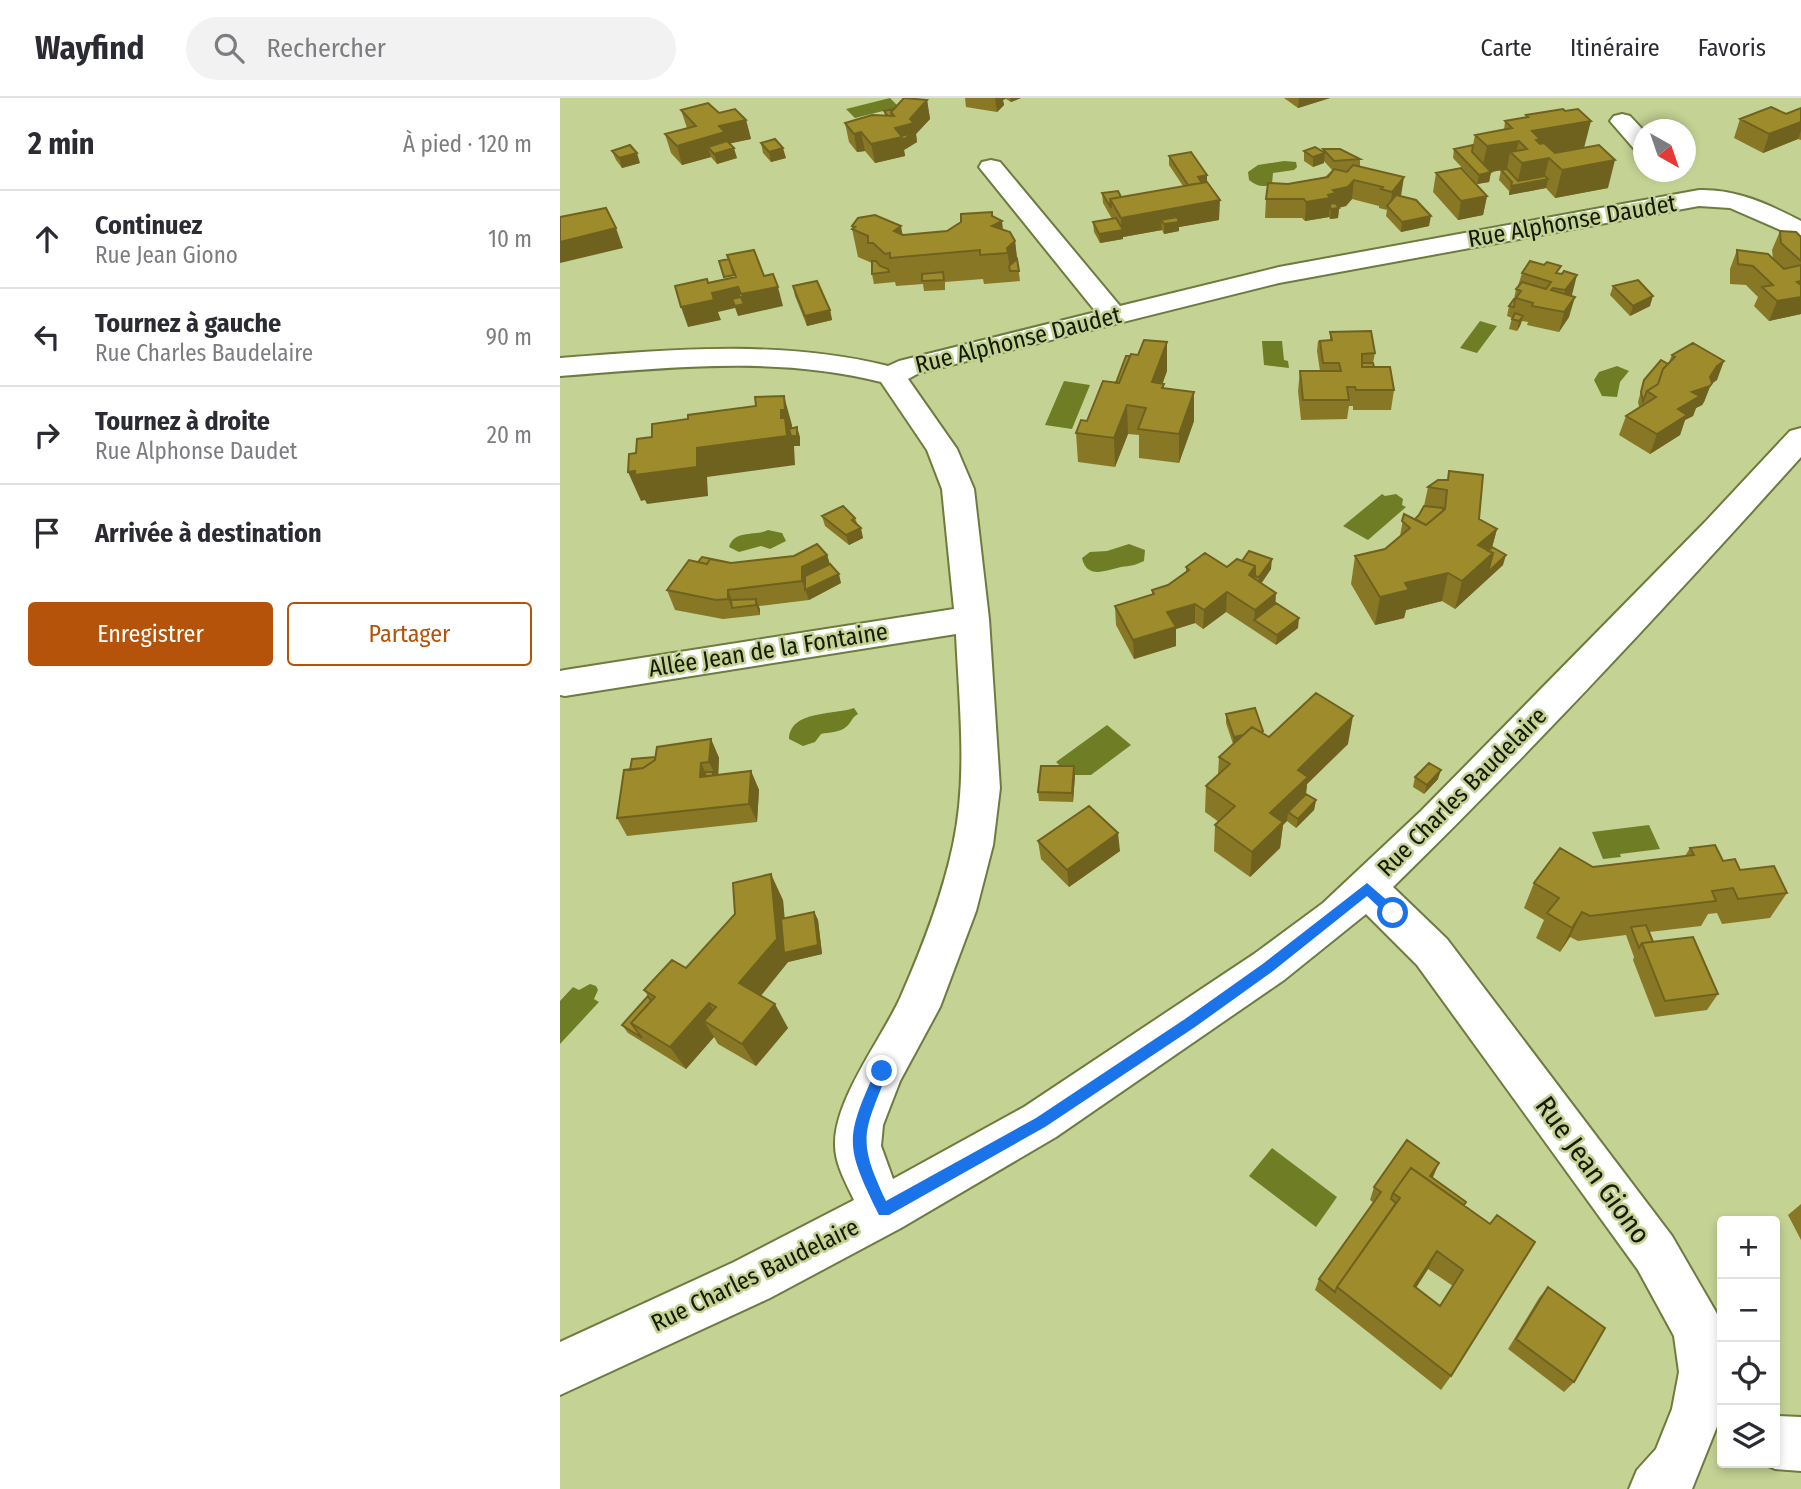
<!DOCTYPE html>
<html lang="fr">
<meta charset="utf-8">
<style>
body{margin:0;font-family:"Fira Sans Condensed",sans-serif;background:#f2f2f3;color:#2b2b33}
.controls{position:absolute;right:21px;bottom:21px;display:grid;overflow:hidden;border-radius:7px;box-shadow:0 4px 10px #0003}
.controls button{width:63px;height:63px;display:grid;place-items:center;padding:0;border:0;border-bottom:2px solid #e1e1e2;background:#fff;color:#2b2b33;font:35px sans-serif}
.compass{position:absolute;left:1073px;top:21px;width:63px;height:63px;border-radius:50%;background:#fff;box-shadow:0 4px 10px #0003;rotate:140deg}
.stop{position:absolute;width:21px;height:21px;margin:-16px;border:5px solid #1a73e8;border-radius:50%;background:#fff}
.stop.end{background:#1a73e8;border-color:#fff;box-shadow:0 2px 7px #0008}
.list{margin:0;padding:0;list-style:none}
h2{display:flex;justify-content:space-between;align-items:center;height:91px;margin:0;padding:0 28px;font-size:30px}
h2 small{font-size:23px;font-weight:400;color:#7c7c81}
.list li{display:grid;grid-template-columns:46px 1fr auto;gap:21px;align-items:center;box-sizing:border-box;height:98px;padding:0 28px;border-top:2px solid #e1e1e2}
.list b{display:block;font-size:26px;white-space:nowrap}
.list p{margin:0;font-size:23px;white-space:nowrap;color:#7c7c81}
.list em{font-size:23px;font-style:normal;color:#7c7c81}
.actions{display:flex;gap:14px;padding:21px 28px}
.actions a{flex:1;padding:16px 0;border:2px solid #b45309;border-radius:7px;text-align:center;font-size:24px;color:#b45309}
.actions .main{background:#b45309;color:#fff}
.icon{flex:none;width:38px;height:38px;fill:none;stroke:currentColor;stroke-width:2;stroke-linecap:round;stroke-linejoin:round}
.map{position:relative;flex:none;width:1241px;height:1391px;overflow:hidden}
header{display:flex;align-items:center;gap:42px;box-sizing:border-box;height:98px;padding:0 35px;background:#fff;border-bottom:2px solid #e1e1e2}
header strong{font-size:33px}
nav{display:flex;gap:38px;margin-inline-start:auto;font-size:24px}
.search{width:490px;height:63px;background:#f2f2f3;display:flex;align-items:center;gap:18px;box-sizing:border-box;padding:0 24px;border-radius:38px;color:#7c7c81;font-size:26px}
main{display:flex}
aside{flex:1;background:#fff}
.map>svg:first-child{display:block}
.water{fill:#6f7e24}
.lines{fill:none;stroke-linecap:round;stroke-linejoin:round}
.minor-casing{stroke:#6e7a3f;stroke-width:4}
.minor{fill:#fff;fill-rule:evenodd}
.wall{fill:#887826;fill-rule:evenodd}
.shaded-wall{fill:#6f621f}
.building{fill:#9e8c2c;stroke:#6f621f;stroke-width:2;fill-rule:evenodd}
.route{fill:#1a73e8}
.labels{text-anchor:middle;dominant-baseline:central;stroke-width:5;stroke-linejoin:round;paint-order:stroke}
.street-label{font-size:24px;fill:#151903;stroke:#c4d294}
.near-street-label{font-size:28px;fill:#151903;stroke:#c4d294}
</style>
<header>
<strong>Wayfind</strong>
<div class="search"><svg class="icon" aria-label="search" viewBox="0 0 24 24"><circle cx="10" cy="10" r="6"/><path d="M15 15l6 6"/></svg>Rechercher</div>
<nav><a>Carte</a><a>Itinéraire</a><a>Favoris</a></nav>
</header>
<main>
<aside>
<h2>2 min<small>À pied · 120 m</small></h2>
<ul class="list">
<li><svg class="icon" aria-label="ahead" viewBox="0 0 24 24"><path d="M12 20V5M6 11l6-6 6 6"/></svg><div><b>Continuez</b><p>Rue Jean Giono</p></div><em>10 m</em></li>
<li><svg class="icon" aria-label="left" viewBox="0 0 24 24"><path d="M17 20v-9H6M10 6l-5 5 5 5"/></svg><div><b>Tournez à gauche</b><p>Rue Charles Baudelaire</p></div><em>90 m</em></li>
<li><svg class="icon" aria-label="right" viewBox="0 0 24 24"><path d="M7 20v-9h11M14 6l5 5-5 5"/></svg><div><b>Tournez à droite</b><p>Rue Alphonse Daudet</p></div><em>20 m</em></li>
<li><svg class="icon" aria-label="arrive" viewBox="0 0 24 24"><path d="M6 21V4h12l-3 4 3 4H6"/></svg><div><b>Arrivée à destination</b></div></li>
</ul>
<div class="actions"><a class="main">Enregistrer</a><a>Partager</a></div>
</aside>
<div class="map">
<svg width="1241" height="1391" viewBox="0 0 1241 1391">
<rect width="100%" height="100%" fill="#c4d294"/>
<path class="water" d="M330 0 339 9 295 20 286 11Z
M724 63 736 64 737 69 734 72 713 75 712 86C704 90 696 88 689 82L688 74 698 67Z
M920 223 937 228 917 255 900 250Z
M702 243H722L724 262 728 263 729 270 704 267Z
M1057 268 1069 273 1060 284 1057 299 1042 298 1034 282 1039 274Z
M504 283 530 287 512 331 485 327Z
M822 396 825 398 836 396 843 401 842 407 846 409 808 442 783 428Z
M208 432 222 435 226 443 210 451 201 448 179 454 169 449C175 431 194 439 208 432Z
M569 446 585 452 584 463C576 467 570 468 561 469 546 472 527 482 522 460L530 454 547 453Z
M294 610 298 616C291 620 292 624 286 629 279 635 269 634 261 636L255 644 243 648 229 641C230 612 275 617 294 610Z
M547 627 571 647 531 677H510L496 664Z
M1089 727 1100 751 1060 756 1061 759 1043 761 1032 734Z
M30 886 36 888 38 892 34 901 39 904 0 946V903L13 889 19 892Z
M712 1050 777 1099 756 1129 689 1078Z"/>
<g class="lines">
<defs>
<path id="minor" d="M1062 16 1070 18 1084 33V55L1076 53 1050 23 1054 18Z
M431 62 440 64 560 208 719 169 1139 92C1177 91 1208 106 1241 123V141L1170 110 1139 108 719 185 359 275 348 281 397 351 414 391 429 521 440 690 433 747 416 813 380 909 340 983 323 1027 321 1048 333 1081 464 1009 694 856 763 805 861 713 1145 424 1230 333 1241 330V359C1109 506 974 651 833 789L887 841 1112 1138 1156 1214 1162 1229V1316L1132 1391H1069L1077 1372 1096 1351 1112 1311 1119 1274 1114 1238 1078 1172 857 867 806 816 724 882 496 1039 341 1130 210 1200 0 1297V1244L174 1164 294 1102C286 1085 275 1066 275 1047 274 1001 323 939 341 898 362 850 382 799 393 747 408 678 399 606 396 536L5 598 0 597V573L5 572 394 511 382 391 367 352 321 284C215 257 107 270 0 278V260C110 252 219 241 328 268L339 263 536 214 419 69 422 64Z
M1215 1318 1241 1319V1373L1215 1371 1201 1365H1215Z"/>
</defs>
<use href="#minor" class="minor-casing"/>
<use href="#minor" class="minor"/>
</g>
<path class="wall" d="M405 0H461L451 4 446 1 443 2 444 7 437 14 406 9Z
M724 0H770L738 10Z
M367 2 370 21 356 36 357 44 344 52 345 58 315 65 305 53 297 54 289 44 285 25 325 18 324 13Z
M1241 10V42L1238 41 1203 55 1174 40 1180 21 1226 16Z
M121 12 159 15 186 22 191 41 169 45 177 60 157 66 151 59 122 67 111 55 105 36 127 30Z
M966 17 1024 50 1048 90 995 100 986 90 949 97V93L939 82 941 72 947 71 931 74 929 84 917 86 893 60 894 51 913 47 915 37 944 32 945 23 965 20Z
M201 45 226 60 211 64 203 55Z
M763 51 800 61V69L841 99 869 128 841 134 826 118 827 112 819 110V108L792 101 786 108 779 110 778 120 770 121 769 119 745 123 742 120H705L706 101 728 86 765 79 772 72 764 63V65L753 69 744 63V53L763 54Z
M52 53 80 65 62 70 56 62Z
M609 58 647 77V84L659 122 619 129V133L604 136 602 132 563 139V141L540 145 534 134 533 124 552 121 543 105 542 95 561 99 623 88 609 67Z
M876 75 927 98 923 117 898 122 873 94Z
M432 118 443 132 455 143 460 183 424 186 423 181 385 184V192L364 193 363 186 336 188 335 184 314 186 312 176V165L298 159 292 131V128L343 137 387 133Z
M1220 133 1241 139V216L1209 223 1194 208 1198 199 1186 187 1170 186V171L1177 152 1196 154 1213 161 1212 152Z
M962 175 999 176 1012 197 1011 198 1009 219 999 234 967 227 968 224 962 223 960 228 957 233 949 231 952 220 947 218 949 208 954 201 956 191 958 188Z
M233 188 270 212 272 222 247 228 235 198Z
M1053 188 1090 208 1070 218 1050 197Z
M770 234 815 255 813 265 814 269 834 292 831 312H793V308H789L787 321 741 322 738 293 740 273H760L757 253 758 243H770Z
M607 244V273L602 285 604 290 634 294V323L619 365 579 360V337L568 336 555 369 518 364 516 335 527 323 556 285 570 258 578 257Z
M1112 257 1157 282 1151 286 1144 304 1142 307 1136 310 1133 318 1125 322 1120 337 1090 356 1059 337 1066 318 1079 309 1078 304 1084 282 1108 266Z
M878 382 919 421 937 431 932 449 943 467 895 511 882 503 846 512 844 520 815 527 791 486 795 458 825 451 840 438 844 416 855 421 859 417 864 408 868 389Z
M262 418 295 420 303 440 289 447 265 428Z
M267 457 270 466 281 485 249 502 199 508 200 517 163 521 115 512 107 492 171 465Z
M626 469H667L711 471 701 485 716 505 738 530 716 547 666 514 643 531 635 525 616 531V548L574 561 556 527 555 508 592 497V492L608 487 626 474Z
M666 616 703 633V636L709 639 788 646 747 686 746 696 756 702 754 712 736 730 727 723 723 727 720 750 690 779 654 753 655 727 659 724 645 714 646 688 658 677 659 659 673 646 666 625Z
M151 641 159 660 158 677 191 673 199 692 197 724 67 738 57 720 70 672Z
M514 668 515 677 513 704 479 703 478 694Z
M855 679 878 681 864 696 853 689Z
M478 743 560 753 509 789 481 761Z
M1130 750 1163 763 1227 795 1210 820 1162 826 1157 815 1148 816 1141 828 1089 834 1093 844 1158 896 1147 912 1095 919 1073 862 1074 859 1066 837 1018 843 1010 839 1000 854 976 840 984 822 964 810 974 785 1033 769 1125 758Z
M223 802 224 821 254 814 258 822 262 856 228 864 201 898 228 930 196 968 158 946 154 939 126 971 68 935 62 927 88 898 84 892 126 870Z
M873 1080 904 1107 930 1126 891 1278 881 1292 755 1192 759 1181 814 1105 810 1102 814 1089ZM868 1171 893 1188 880 1208 856 1190Z
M1241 1106V1142L1228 1117Z
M988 1189 1014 1284 1004 1294 948 1251 979 1200Z"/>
<path class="shaded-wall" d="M435 0H446L443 2 444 7 437 14Z
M450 0H461L451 4Z
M739 0H770L738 10Z
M367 2 370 21 356 36 357 44 344 52 345 58 315 65 311 46 350 21Z
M186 22 191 41 168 46 174 50 177 60 157 66 154 56 148 49 151 59 122 67 117 48 159 28Z
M1031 23 1024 50 989 60 984 81H988L986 90 949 97 951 88 957 86 962 65 972 33Z
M1241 24V33L1238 41 1203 55 1209 36Z
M301 34 305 53 297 54 294 36Z
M959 43 955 59 950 54 947 71 921 76 927 48Z
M223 50 226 60 211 64 209 54Z
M77 55 80 65 62 70 59 60Z
M765 55 764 65 753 69V59Z
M1055 62 1048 90 995 100 1002 72Z
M931 74 929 84 917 86 919 77Z
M647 77V87L638 89V79Z
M844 79 841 98 830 113 832 94Z
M794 82 792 101 786 108 775 110H779L778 120 770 121 771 111 770 109 769 119 745 123 746 104 768 97 773 92Z
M927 98 923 117 898 122 901 103Z
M660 102 659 122 619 129V133L604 136V126L601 122 602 132 563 139V141L540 145 539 136 561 132V120Z
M871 118 869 128 841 134 842 124Z
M442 123 445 150 433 128Z
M341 128 346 156 334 133Z
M56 130 63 150 0 165V144Z
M455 143 458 171 450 173 447 150Z
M1017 177 1012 197 1000 211 1005 192Z
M1241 183V216L1209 223 1217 203 1237 184Z
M178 189 183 206 181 196 218 189 223 208 178 218 172 201 175 210 158 214 161 222 128 229 121 209 152 195Z
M1093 198 1090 208 1070 218 1073 208Z
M1015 199 1009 219 999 234 1004 214Z
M270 212 272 222 247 228 245 218Z
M963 218 960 228 957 233 959 223Z
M607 244V273L593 313 592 284Z
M1164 263 1157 282 1151 286 1144 304 1142 307 1136 310 1133 318 1125 322 1120 337 1090 356 1097 336 1132 294 1150 279 1157 268Z
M634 294V323L619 365V336Z
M224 298 232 327 233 338 237 329 240 339V348H234L235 367 147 379 148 398 87 406 85 402 81 403 68 374 221 320V312Z
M567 307 568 336 555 369 554 340Z
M301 430 303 440 289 447 286 437Z
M937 431 930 457 933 455 946 457 943 467 895 511 902 483 918 447Z
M267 457 273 476H279L281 485 249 502 242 483V469Z
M712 461 711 471 699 489V479Z
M695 468 694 487 689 477Z
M888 475 882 503 846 512 844 520 815 527 820 499 845 485Z
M168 492 175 510H172L168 501Z
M667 494 666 514 643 531 644 512Z
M716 495 715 515 694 522 693 532 695 512Z
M196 501 200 511V517L196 507Z
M635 506V525L616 531V548L574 561 573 542 607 514Z
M739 520 738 530 716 547 717 537Z
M793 618 788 646 747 686 745 705 728 714 727 723 723 727 720 750 690 779 692 754 710 715 738 672Z
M703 633V643L673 648 674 639Z
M151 641 159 660 158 683 149 664Z
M141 665 150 684 140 679Z
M514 668 515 677 513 704 512 695Z
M881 672 878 681 864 696 867 687Z
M191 673 199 692 197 724 189 706Z
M756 702 754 712 736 730 738 721Z
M558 735 560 753 509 789 507 772Z
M211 776 223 802 228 855 254 814 258 822 262 856 228 864 192 908 179 885Z
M1022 814 1010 839 1000 854 1012 830Z
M149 905 163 928 144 923 154 939 126 971 110 949Z
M215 906 228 930 196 968 182 946Z
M879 1065 873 1079 867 1089 870 1078Z
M877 1153 868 1171 846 1205 854 1188Z"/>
<path class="building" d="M344 0 367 2 350 21 354 25 335 30 342 39 311 46 301 34 294 36 285 25 312 17 334 18 331 14Z
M148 5 159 15 175 11 186 22 159 28 165 34 117 48 105 36 136 28 121 12Z
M1211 9 1226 16 1241 10V24L1209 36 1180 21Z
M334 11 331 14 332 18H328L324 13Z
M1003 11 1005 13 1018 11 1031 23 972 33 980 41 976 42 980 46 984 45 995 55 1039 47 1055 62 1002 72 989 60 962 65 950 54 967 51 959 43 927 48 915 37 952 30 945 23 968 19 966 17Z
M353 35 343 42 341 38Z
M215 41 223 50 209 54 201 45Z
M167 43 174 50 154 56 148 49Z
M70 47 77 55 59 60 52 53Z
M913 47 912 54 931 74 919 77 894 51Z
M755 49 765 55 753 59 744 53Z
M763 51H780L800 61 774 63Z
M631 54 647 77 638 79 642 85 628 87 609 58Z
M793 67 844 79 832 94 821 91 823 89 794 82 788 89 773 92 776 95 768 97 770 100 746 104 744 101H706L708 85 728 86 768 79 774 71 787 74Z
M901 70 927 98 901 103 876 75Z
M947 71 958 83 985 78 988 81 951 88 952 84 941 72Z
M647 84 660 102 561 120 550 101Z
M558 93 561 99 550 101 551 110 542 95Z
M836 97 856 102 871 118 842 124 827 108Z
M775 105 779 110 771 111 770 109V106Z
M46 110 56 130 0 144V119Z
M432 114V118L442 123 432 128 450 134 455 143 447 150 448 155 420 157V152L330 160V155L325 156 313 145H308V138L292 131 295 129 292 128 298 120 315 117 341 128 334 133 343 137 387 133 401 124V116Z
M617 119 619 124 604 126 601 122Z
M556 120 563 132 539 136 533 124Z
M1220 133 1236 134 1241 139V163L1221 145Z
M194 152 204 178 213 176 218 189 181 196 178 189 152 195 154 202 121 209 115 188 147 181 148 185 176 179 167 157Z
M1177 152 1208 156 1224 171 1241 167V183L1237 184 1241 187V199L1217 203 1202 189 1213 187 1193 168 1178 166Z
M169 161 174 177 164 179 159 163Z
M457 161 459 173H450L449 168Z
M312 163H316L320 168 328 171 329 174 312 176Z
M970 163 984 167 987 164 1001 168 996 175 1002 176 1004 173 1017 177 1005 192 993 190 991 192 1015 199 1004 214 972 208 973 205 956 200 961 193 956 191 962 184 986 191 991 184 962 175Z
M383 174 384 182 362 183V176Z
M1078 182 1093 198 1073 208 1053 188Z
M257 183 270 212 245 218 233 188Z
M181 199 184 206 175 208 172 201Z
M954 201H955L954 209 949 208Z
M955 215 963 218 959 223 952 221Z
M811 233 815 255 802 256V269H830L834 292H796L795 289H787L789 302H743L740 273H781L779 265H763L760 243 772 242 770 234Z
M584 242 607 244 592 284 604 286 602 290 634 294 619 336 578 331 586 310 567 307 554 340 516 335 521 322 527 323 543 283 559 285 571 256 578 257Z
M1133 245 1164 263 1157 268 1150 279 1152 285 1150 288 1132 294 1140 298 1118 311 1127 317 1097 336 1066 318 1096 299 1087 293 1098 286 1103 271 1115 259 1112 257Z
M566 258H570L559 285H556Z
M1101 262 1108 266 1103 271 1098 286 1087 293 1083 303 1081 294 1084 282Z
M802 265H813L814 269H802Z
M224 298 225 312H221V320H225L227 338 137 350V369L75 377V373L68 374 69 356 76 355 77 341 92 339V326L128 321V317L196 308 195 299Z
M237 329V338H231L229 331Z
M889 373 923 377 919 421 937 431 918 447 933 455 902 483 888 475 845 485 849 492 820 499 795 458 825 451 850 430 842 423 844 416 866 427 885 411 887 392 868 389 878 382H888Z
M283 408 295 420 292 422 301 430 286 437 262 418Z
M864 408 883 410V413L866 427 855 421 859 417Z
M257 446 267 457 242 469V483L168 492V501L156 502 107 492 129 462 147 466 150 461 171 465 234 458Z
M932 449 946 457 928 474 933 455 928 453Z
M689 453 712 461 699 479 695 478V468L682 463Z
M645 455 667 469 677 461 695 468 689 477 716 495 695 512 667 494 644 512 635 506 607 514 616 529 573 542 555 508 594 496 592 492 608 487 629 472 626 469Z
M142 459 171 465 150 461 147 466 138 464Z
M270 466 279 476 245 492V478Z
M196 501V507L172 510 171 502Z
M716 505 739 520 717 537 694 522Z
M756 595 793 618 738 672 748 679 710 715 723 724 692 754 655 727 675 708 646 688 670 666 659 659 692 629 709 639Z
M695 610 703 633 700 634 692 629 683 637 674 639 666 616Z
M151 641 149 664 141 665 140 679 191 673 189 706 57 720 64 672 83 670 95 662 97 649Z
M95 659V662L83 670 70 672 72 661Z
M869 665 881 672 867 687 855 679Z
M481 668H514L512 695 478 694Z
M145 674H153V678H145Z
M746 696 756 702 738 721 728 714Z
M529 708 558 735 507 772 478 743Z
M1155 747 1163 763 1175 761 1180 772 1214 768 1227 795 1178 801 1173 790 1152 793 1156 803 1030 818 1022 814 1012 830 987 815 999 800 974 785 1000 750 1033 769 1134 757 1130 750Z
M211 776 217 841 179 885 215 906 182 946 144 923 156 909 149 905 110 949 71 925 95 899 84 892 112 862 126 870 175 816 173 785Z
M254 814 258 847 224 855 221 821Z
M1086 827 1093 844 1082 845 1079 850 1071 829Z
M1133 839 1158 896 1105 903 1082 845Z
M88 898 91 903 71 925 82 940 62 927Z
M847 1042 879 1065 870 1078 906 1104 904 1107 851 1070 833 1095 831 1101 836 1105 777 1189 775 1194 759 1181 821 1094 814 1089Z
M851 1070 930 1126 937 1117 975 1144 891 1278 777 1189 840 1100 833 1095ZM877 1153 903 1172 880 1208 854 1188Z
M988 1189 1045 1230 1014 1284 956 1241Z"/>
<path class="route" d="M807 785 837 811V819H829L807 798 713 873 635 929 485 1029 329 1117H319C284 1046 285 1041 317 969H327L328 973C304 1035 296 1040 326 1103L476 1020 625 921 704 865Z"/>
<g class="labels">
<g class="street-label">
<text transform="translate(1012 123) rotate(-10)">Rue Alphonse Daudet</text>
<text transform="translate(458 242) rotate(-14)">Rue Alphonse Daudet</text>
<text transform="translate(208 552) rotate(-9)">Allée Jean de la Fontaine</text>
<text transform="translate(902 694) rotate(-45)">Rue Charles Baudelaire</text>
<text transform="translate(195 1177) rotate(-26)">Rue Charles Baudelaire</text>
</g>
<g class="near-street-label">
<text transform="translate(1033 1072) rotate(54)">Rue Jean Giono</text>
</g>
</g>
</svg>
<div class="controls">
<button>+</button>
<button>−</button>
<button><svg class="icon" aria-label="locate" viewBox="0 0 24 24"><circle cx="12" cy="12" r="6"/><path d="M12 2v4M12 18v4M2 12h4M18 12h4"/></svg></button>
<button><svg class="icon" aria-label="layers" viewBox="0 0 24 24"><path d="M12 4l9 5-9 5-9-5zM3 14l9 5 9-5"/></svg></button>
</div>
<svg class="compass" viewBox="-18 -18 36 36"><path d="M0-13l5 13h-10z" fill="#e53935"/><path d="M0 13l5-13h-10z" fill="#7c7c81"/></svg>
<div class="stop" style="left:833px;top:815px"></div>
<div class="stop end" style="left:322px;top:973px"></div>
</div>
</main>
